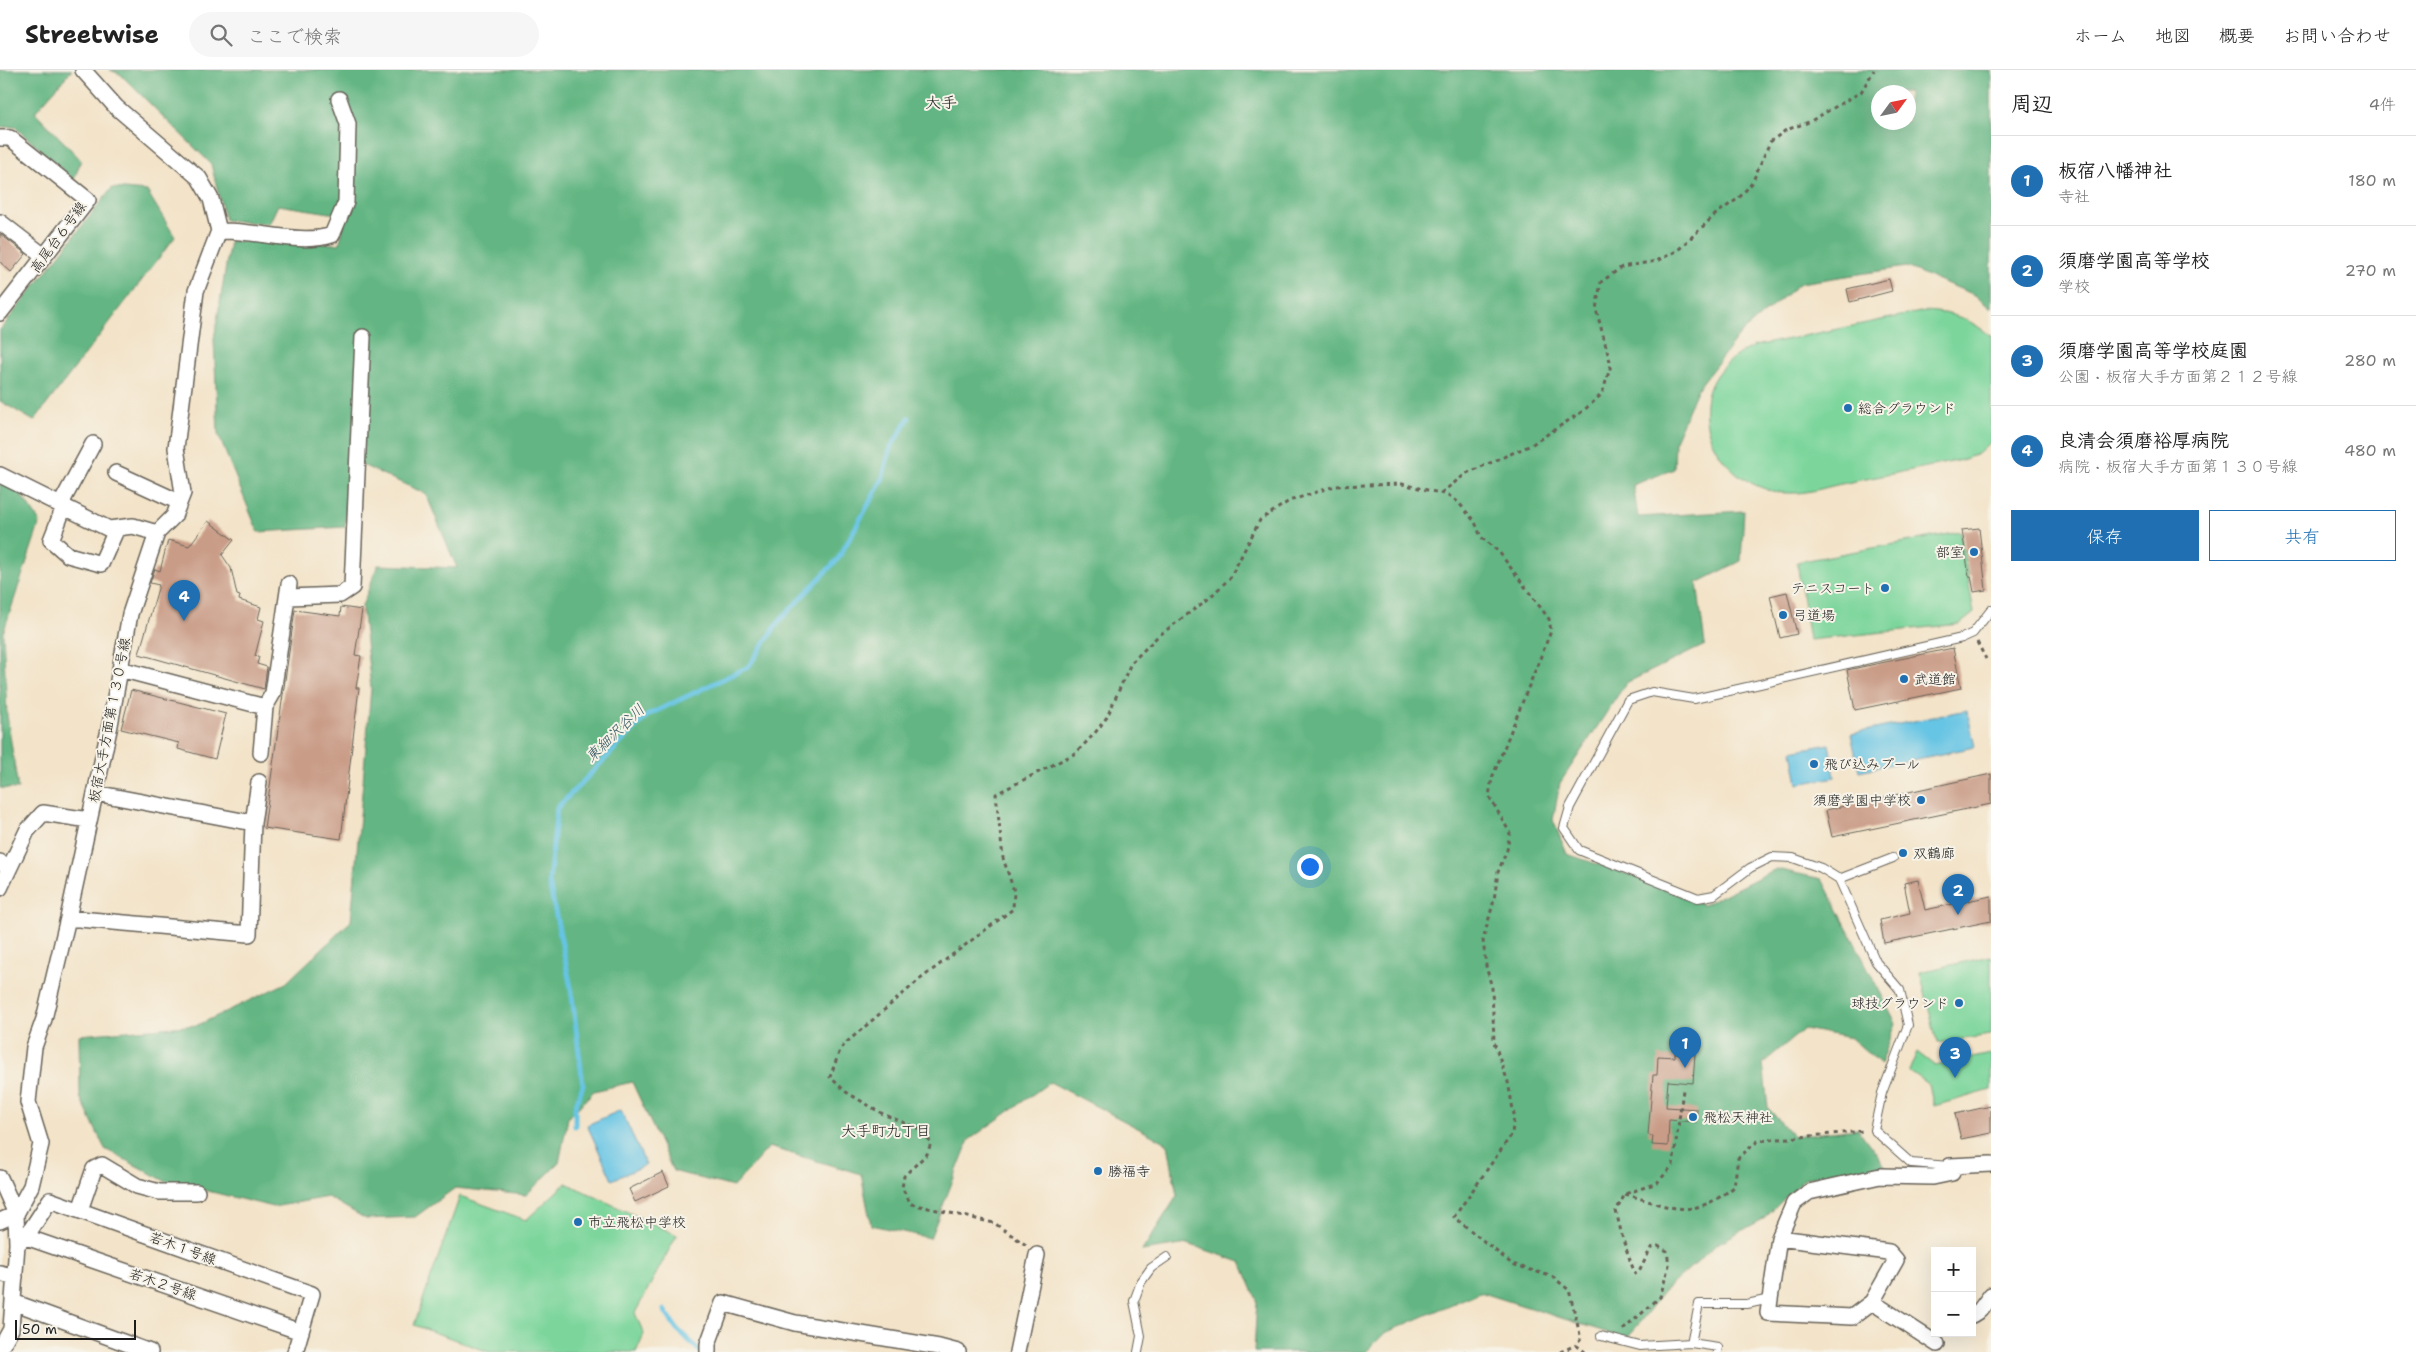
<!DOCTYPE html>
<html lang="ja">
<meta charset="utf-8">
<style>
body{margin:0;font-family:"Shantell Sans","Klee One",sans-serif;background:#f6f6f6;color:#222}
.controls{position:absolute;right:15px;bottom:15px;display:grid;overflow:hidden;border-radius:0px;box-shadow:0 5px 20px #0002}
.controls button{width:45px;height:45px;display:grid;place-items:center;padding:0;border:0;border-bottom:1px solid #e0e0e0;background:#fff;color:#222;font:25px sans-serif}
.compass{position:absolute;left:1871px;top:15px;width:45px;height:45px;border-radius:50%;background:#fff;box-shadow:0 5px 20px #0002;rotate:57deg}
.scale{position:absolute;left:15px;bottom:12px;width:121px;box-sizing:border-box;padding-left:5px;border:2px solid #1c1c1c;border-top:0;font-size:14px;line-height:18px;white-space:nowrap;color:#1c1c1c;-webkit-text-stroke:4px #f7f3e8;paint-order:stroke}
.you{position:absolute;left:1309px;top:796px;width:18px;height:18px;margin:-12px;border:4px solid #fff;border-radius:50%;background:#1a73e8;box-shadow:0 0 0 8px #1a73e833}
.badge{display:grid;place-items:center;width:32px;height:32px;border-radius:50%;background:#1f6fb2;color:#fff;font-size:16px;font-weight:700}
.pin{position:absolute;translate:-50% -41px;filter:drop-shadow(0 1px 2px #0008)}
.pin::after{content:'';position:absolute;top:26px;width:18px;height:15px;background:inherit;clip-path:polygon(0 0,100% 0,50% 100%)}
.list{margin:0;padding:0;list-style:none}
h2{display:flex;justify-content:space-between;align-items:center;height:65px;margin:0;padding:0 20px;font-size:21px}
h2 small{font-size:16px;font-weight:400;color:#767676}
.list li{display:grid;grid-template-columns:32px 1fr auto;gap:15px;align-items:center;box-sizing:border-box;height:90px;padding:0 20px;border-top:1px solid #e0e0e0}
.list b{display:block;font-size:19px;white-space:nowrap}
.list p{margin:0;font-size:16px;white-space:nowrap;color:#767676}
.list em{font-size:16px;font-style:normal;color:#767676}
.actions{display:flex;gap:10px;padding:15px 20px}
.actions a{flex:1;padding:11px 0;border:1px solid #1f6fb2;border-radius:0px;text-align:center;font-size:18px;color:#1f6fb2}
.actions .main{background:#1f6fb2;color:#fff}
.icon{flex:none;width:28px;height:28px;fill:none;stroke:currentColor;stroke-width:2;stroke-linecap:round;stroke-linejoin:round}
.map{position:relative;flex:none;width:1991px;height:1282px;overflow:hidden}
header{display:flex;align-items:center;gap:30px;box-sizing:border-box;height:70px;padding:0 25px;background:#fff;border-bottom:1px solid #e0e0e0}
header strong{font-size:24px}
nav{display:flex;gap:28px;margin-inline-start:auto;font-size:18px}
.search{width:350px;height:45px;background:#f6f6f6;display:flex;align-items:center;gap:12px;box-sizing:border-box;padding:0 18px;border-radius:28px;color:#767676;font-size:19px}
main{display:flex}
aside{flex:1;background:#fff}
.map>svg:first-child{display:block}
.green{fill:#7bd59b;stroke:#4c785c}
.forest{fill:#64b683;stroke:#406950;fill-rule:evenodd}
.water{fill:#66c4e4;stroke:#417080}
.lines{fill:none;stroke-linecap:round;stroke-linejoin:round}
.stream{stroke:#66c4e4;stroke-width:5}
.building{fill:#c99c87}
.lane-casing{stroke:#676258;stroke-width:10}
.street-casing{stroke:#676258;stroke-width:18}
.path{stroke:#676258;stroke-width:3;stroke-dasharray:4 4;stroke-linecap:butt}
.lane{stroke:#fff;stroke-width:8}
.street{stroke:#fff;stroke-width:15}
.poi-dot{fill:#1f6fb2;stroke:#f7f3e8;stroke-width:2}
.labels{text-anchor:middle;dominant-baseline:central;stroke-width:4;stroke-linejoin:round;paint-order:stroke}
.street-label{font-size:14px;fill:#1c1c1c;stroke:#f7f3e8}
.poi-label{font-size:14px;fill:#1c1c1c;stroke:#f7f3e8;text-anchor:start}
.water-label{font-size:15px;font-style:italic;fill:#365762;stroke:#f7f3e8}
.neighbourhood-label{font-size:15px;fill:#1c1c1c;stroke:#f7f3e8}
.quarter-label{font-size:16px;fill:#1c1c1c;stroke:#f7f3e8}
</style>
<header>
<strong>Streetwise</strong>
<div class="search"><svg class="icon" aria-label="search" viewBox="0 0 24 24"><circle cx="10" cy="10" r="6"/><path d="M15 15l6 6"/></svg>ここで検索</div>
<nav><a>ホーム</a><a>地図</a><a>概要</a><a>お問い合わせ</a></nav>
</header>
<main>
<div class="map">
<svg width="1991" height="1282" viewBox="0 0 1991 1282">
<rect width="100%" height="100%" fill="#f7f3e8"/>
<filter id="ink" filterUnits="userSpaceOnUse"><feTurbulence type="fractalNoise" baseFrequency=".02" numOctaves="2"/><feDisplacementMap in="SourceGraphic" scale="10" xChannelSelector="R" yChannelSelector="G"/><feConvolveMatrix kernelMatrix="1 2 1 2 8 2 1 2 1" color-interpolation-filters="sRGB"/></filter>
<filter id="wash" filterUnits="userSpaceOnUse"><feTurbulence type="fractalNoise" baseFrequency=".0096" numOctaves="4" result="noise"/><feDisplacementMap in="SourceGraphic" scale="20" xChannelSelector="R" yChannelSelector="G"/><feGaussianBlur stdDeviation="1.12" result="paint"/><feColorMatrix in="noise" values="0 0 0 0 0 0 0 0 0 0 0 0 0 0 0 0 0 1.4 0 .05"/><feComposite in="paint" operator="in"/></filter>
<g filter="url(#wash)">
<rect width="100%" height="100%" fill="#f3e3c8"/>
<path class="green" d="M1925 241C1954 243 1968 248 1991 266V372L1978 384 1962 390C1923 398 1885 405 1846 413 1829 416 1811 423 1794 423 1746 425 1701 382 1706 334 1708 306 1731 285 1755 276Z
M1960 462 1974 543 1960 554 1809 570 1797 492Z
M1991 886V965L1937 973 1920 902Z
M1917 982 1935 996 1991 984V1020L1934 1036 1929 1015 1909 1001Z
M566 1113 677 1165 635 1243 644 1264 636 1282H489L414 1255 460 1126 526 1150Z"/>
<path class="forest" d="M0 0H72L35 42 81 90 74 110 15 57H0Z
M110 0H1991V239L1975 225 1906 197 1800 213 1741 263 1698 318 1675 371 1674 399 1633 415 1638 447 1744 441 1741 491 1697 513 1705 575 1626 613 1560 713 1553 750 1567 784 1633 806 1703 835 1776 799 1822 809 1896 953 1881 994 1851 968 1804 959 1763 993 1768 1038 1793 1066 1858 1059 1886 1097 1805 1108 1765 1148 1717 1174 1663 1222 1627 1269 1480 1222 1385 1263 1366 1282H1254L1257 1230 1241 1192 1188 1174 1142 1181 1177 1126 1168 1074 1050 1012 969 1070 930 1168 871 1155 861 1104 769 1077 733 1117 673 1101 632 1012 594 1021 568 1048 559 1093 526 1125 455 1118 415 1147 366 1149 328 1127 273 1137 163 1110 105 1079 80 1027 79 965 198 955 286 913 351 851 371 618 362 536 378 495 457 498 426 424 349 389 345 457 258 462 218 364 214 269 230 171 339 174 342 164 343 145 278 135 269 154 225 150 211 94 120 4ZM1878 22H1908V52H1878Z
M112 118 147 121 175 167 34 351 0 331V260Z
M0 402 10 409 40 452 3 563 7 645 18 719 0 718Z"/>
<path class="water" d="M1967 640 1975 677 1859 701 1851 664Z
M1829 674 1835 707 1798 714 1792 681Z
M621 1040 646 1095 612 1110 587 1055Z"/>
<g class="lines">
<path class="stream" d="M575 1056V1037L583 1015 571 918 549 812 557 738 648 645 748 597 781 549 838 489 882 410 890 379 909 348
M664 1240 677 1259 701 1282"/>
</g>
<g id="blocks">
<path class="building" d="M0 164 26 184 11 202 0 192Z
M1889 209 1892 221 1850 232 1847 219Z
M208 451 234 470 222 485 231 498 237 525 240 526 239 530 261 537 258 549 264 551 255 586 259 587 257 594 267 597 264 619 139 584 159 515 150 513 155 499 160 501 168 470 189 476Z
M1979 458 1986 520 1974 522 1971 506H1969L1962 460Z
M1787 522 1797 564 1780 568 1770 526Z
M341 537 362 540 355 585 361 586 356 618H359L341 769 264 758 295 540 340 546Z
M1953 578 1961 618 1855 640 1847 600Z
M131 620 226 644 215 689 178 679 179 673 121 659Z
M1991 704V734L1832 767 1826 740Z
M1918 810 1925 840 1991 826V851L1884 873 1880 850 1910 843 1904 813Z
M1675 983 1695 984 1693 1013 1668 1011 1666 1037 1697 1039 1696 1052 1669 1050 1668 1076 1652 1075 1653 1066 1648 1065 1653 1005H1657L1658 986 1675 987Z
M1991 1036V1063L1961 1069 1955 1044Z
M663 1102 669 1116 635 1132 629 1119Z"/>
</g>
</g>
<g filter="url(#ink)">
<use href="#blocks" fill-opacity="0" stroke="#676258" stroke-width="1"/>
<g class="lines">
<defs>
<path id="lane" d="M1839 809 1893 788
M1950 1096 1911 1093 1874 1060 1882 1023 1908 955 1900 920 1876 892 1839 809 1821 798 1793 788 1772 787 1750 798 1714 825 1698 828 1579 780 1564 758 1570 737 1628 630 1652 622 1694 629 1962 568 1973 563 1991 540
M1601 1266 1640 1276 1691 1273 1718 1277 1717 1282
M1691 1273 1699 1234H1747L1770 1229
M1138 1282 1141 1266 1134 1231 1141 1212 1151 1198 1167 1187"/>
<path id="street" d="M83 0 116 37 199 108 211 129 219 161
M0 68H10L88 130 0 243
M0 152 44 186
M219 161C255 159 299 176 332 165L346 132 348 54 339 29
M93 374 64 428 62 442 51 470 68 485 101 494 117 458
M116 403 179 432
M0 405 109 459 133 456 157 463
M289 527 340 525 352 517 363 267
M120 599 265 637
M261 683 265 637 273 623 289 514
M95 723 253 753
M0 792V793
M0 818 27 761 43 743 89 750
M68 848 249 864 253 753 259 712
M0 1108 16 1144 17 1174 11 1259 0 1279
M80 1140 94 1099 102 1095 137 1116 159 1122H197
M16 1144 31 1116 41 1074 28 1032 34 977 44 949 68 848 110 655 130 544 157 463 174 446 183 423 176 378 196 221 219 161
M0 1151 16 1144
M26 1167 301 1262
M1779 1168 1889 1182 1896 1190 1872 1232 1852 1247 1768 1243 1779 1168 1794 1133 1809 1122 1880 1106 1933 1107 1952 1103 1950 1096 1991 1094
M17 1174 26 1167 50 1130 312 1224 295 1282
M0 1203 15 1207
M13 1232 150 1282
M1872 1232 1937 1274
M1972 1245 1980 1240 1991 1225
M708 1282V1274L723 1233 795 1253 939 1277 958 1282
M1017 1282 1037 1185"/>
</defs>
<use href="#lane" class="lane-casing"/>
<use href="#street" class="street-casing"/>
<path class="path" d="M1441 423 1467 403 1531 375 1583 341 1602 324 1611 295 1596 239 1601 212 1622 197 1656 191 1677 181 1717 143 1739 128 1752 113 1770 72 1786 60 1809 52 1861 22 1874 0
M1977 572 1986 589
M1625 1124C1674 1138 1690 1151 1734 1117L1738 1088 1758 1071 1864 1061
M1026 1175 994 1153 911 1134 902 1118 904 1106 927 1084 931 1073 922 1060 883 1044 846 1022 830 1007 840 980 847 972 919 910 1013 839 1014 821 1003 788 996 724 1076 683 1095 663 1107 647 1131 593 1157 567 1208 529 1230 508 1260 450 1289 431 1335 416 1402 414 1448 425 1458 432 1475 452 1481 467 1499 482 1549 549 1551 561 1492 708 1489 726 1510 763 1507 780 1498 802 1494 830 1483 870 1486 896 1492 918 1494 972 1508 1012 1514 1045 1512 1064 1454 1147 1512 1194 1553 1207 1569 1220 1581 1269
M1623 1260 1660 1227 1669 1195 1667 1181 1658 1176 1651 1178 1639 1202 1635 1204 1623 1170 1616 1141 1625 1124 1657 1113 1673 1095 1683 1020
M1581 1269 1576 1275 1585 1282
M1464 1282H1465
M1560 1282 1576 1275"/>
<use href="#lane" class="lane"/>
<use href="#street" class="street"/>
</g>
</g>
<g class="poi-dot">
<circle cx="1848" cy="338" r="5"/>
<circle cx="1974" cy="482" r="5"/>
<circle cx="1885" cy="518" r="5"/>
<circle cx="1783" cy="545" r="5"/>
<circle cx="1904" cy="609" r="5"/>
<circle cx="1814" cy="694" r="5"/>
<circle cx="1921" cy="730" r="5"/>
<circle cx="1903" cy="783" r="5"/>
<circle cx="1959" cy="933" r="5"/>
<circle cx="1693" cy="1047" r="5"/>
<circle cx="1098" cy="1101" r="5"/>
<circle cx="578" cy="1152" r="5"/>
</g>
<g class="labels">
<g class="street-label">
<text transform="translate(58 167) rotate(-54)">高尾台６号線</text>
<text transform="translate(109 650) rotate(-79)">板宿大手方面第１３０号線</text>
<text transform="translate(183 1178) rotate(20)">若木１号線</text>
<text transform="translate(163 1214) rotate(19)">若木２号線</text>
</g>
<g class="poi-label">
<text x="1858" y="338">総合グラウンド</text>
<text x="1964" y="482" text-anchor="end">部室</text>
<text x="1875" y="518" text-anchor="end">テニスコート</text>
<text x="1793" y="545">弓道場</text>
<text x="1914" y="609">武道館</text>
<text x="1824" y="694">飛び込みプール</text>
<text x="1911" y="730" text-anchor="end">須磨学園中学校</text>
<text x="1913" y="783">双鶴廊</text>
<text x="1949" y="933" text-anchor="end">球技グラウンド</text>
<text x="1703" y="1047">飛松天神社</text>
<text x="1108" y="1101">勝福寺</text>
<text x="588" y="1152">市立飛松中学校</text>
</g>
<g class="water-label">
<text transform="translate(615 663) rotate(-44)">東細沢谷川</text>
</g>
<g class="neighbourhood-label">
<text x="886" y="1061">大手町九丁目</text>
</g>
<g class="quarter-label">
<text x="941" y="32">大手</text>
</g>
</g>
</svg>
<div class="controls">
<button>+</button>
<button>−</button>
</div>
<svg class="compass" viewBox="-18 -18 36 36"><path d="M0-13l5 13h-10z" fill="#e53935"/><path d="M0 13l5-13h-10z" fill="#767676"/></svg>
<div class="scale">50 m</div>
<div class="you"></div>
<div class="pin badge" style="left:1685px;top:998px">1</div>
<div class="pin badge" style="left:1958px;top:845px">2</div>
<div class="pin badge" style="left:1955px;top:1008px">3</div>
<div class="pin badge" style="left:184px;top:551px">4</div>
</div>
<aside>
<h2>周辺<small>4件</small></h2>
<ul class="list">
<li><span class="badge">1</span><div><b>板宿八幡神社</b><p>寺社</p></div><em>180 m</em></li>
<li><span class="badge">2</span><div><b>須磨学園高等学校</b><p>学校</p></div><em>270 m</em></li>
<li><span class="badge">3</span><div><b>須磨学園高等学校庭園</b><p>公園 · 板宿大手方面第２１２号線</p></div><em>280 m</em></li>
<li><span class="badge">4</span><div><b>良清会須磨裕厚病院</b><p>病院 · 板宿大手方面第１３０号線</p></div><em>480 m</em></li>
</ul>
<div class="actions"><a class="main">保存</a><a>共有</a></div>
</aside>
</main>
